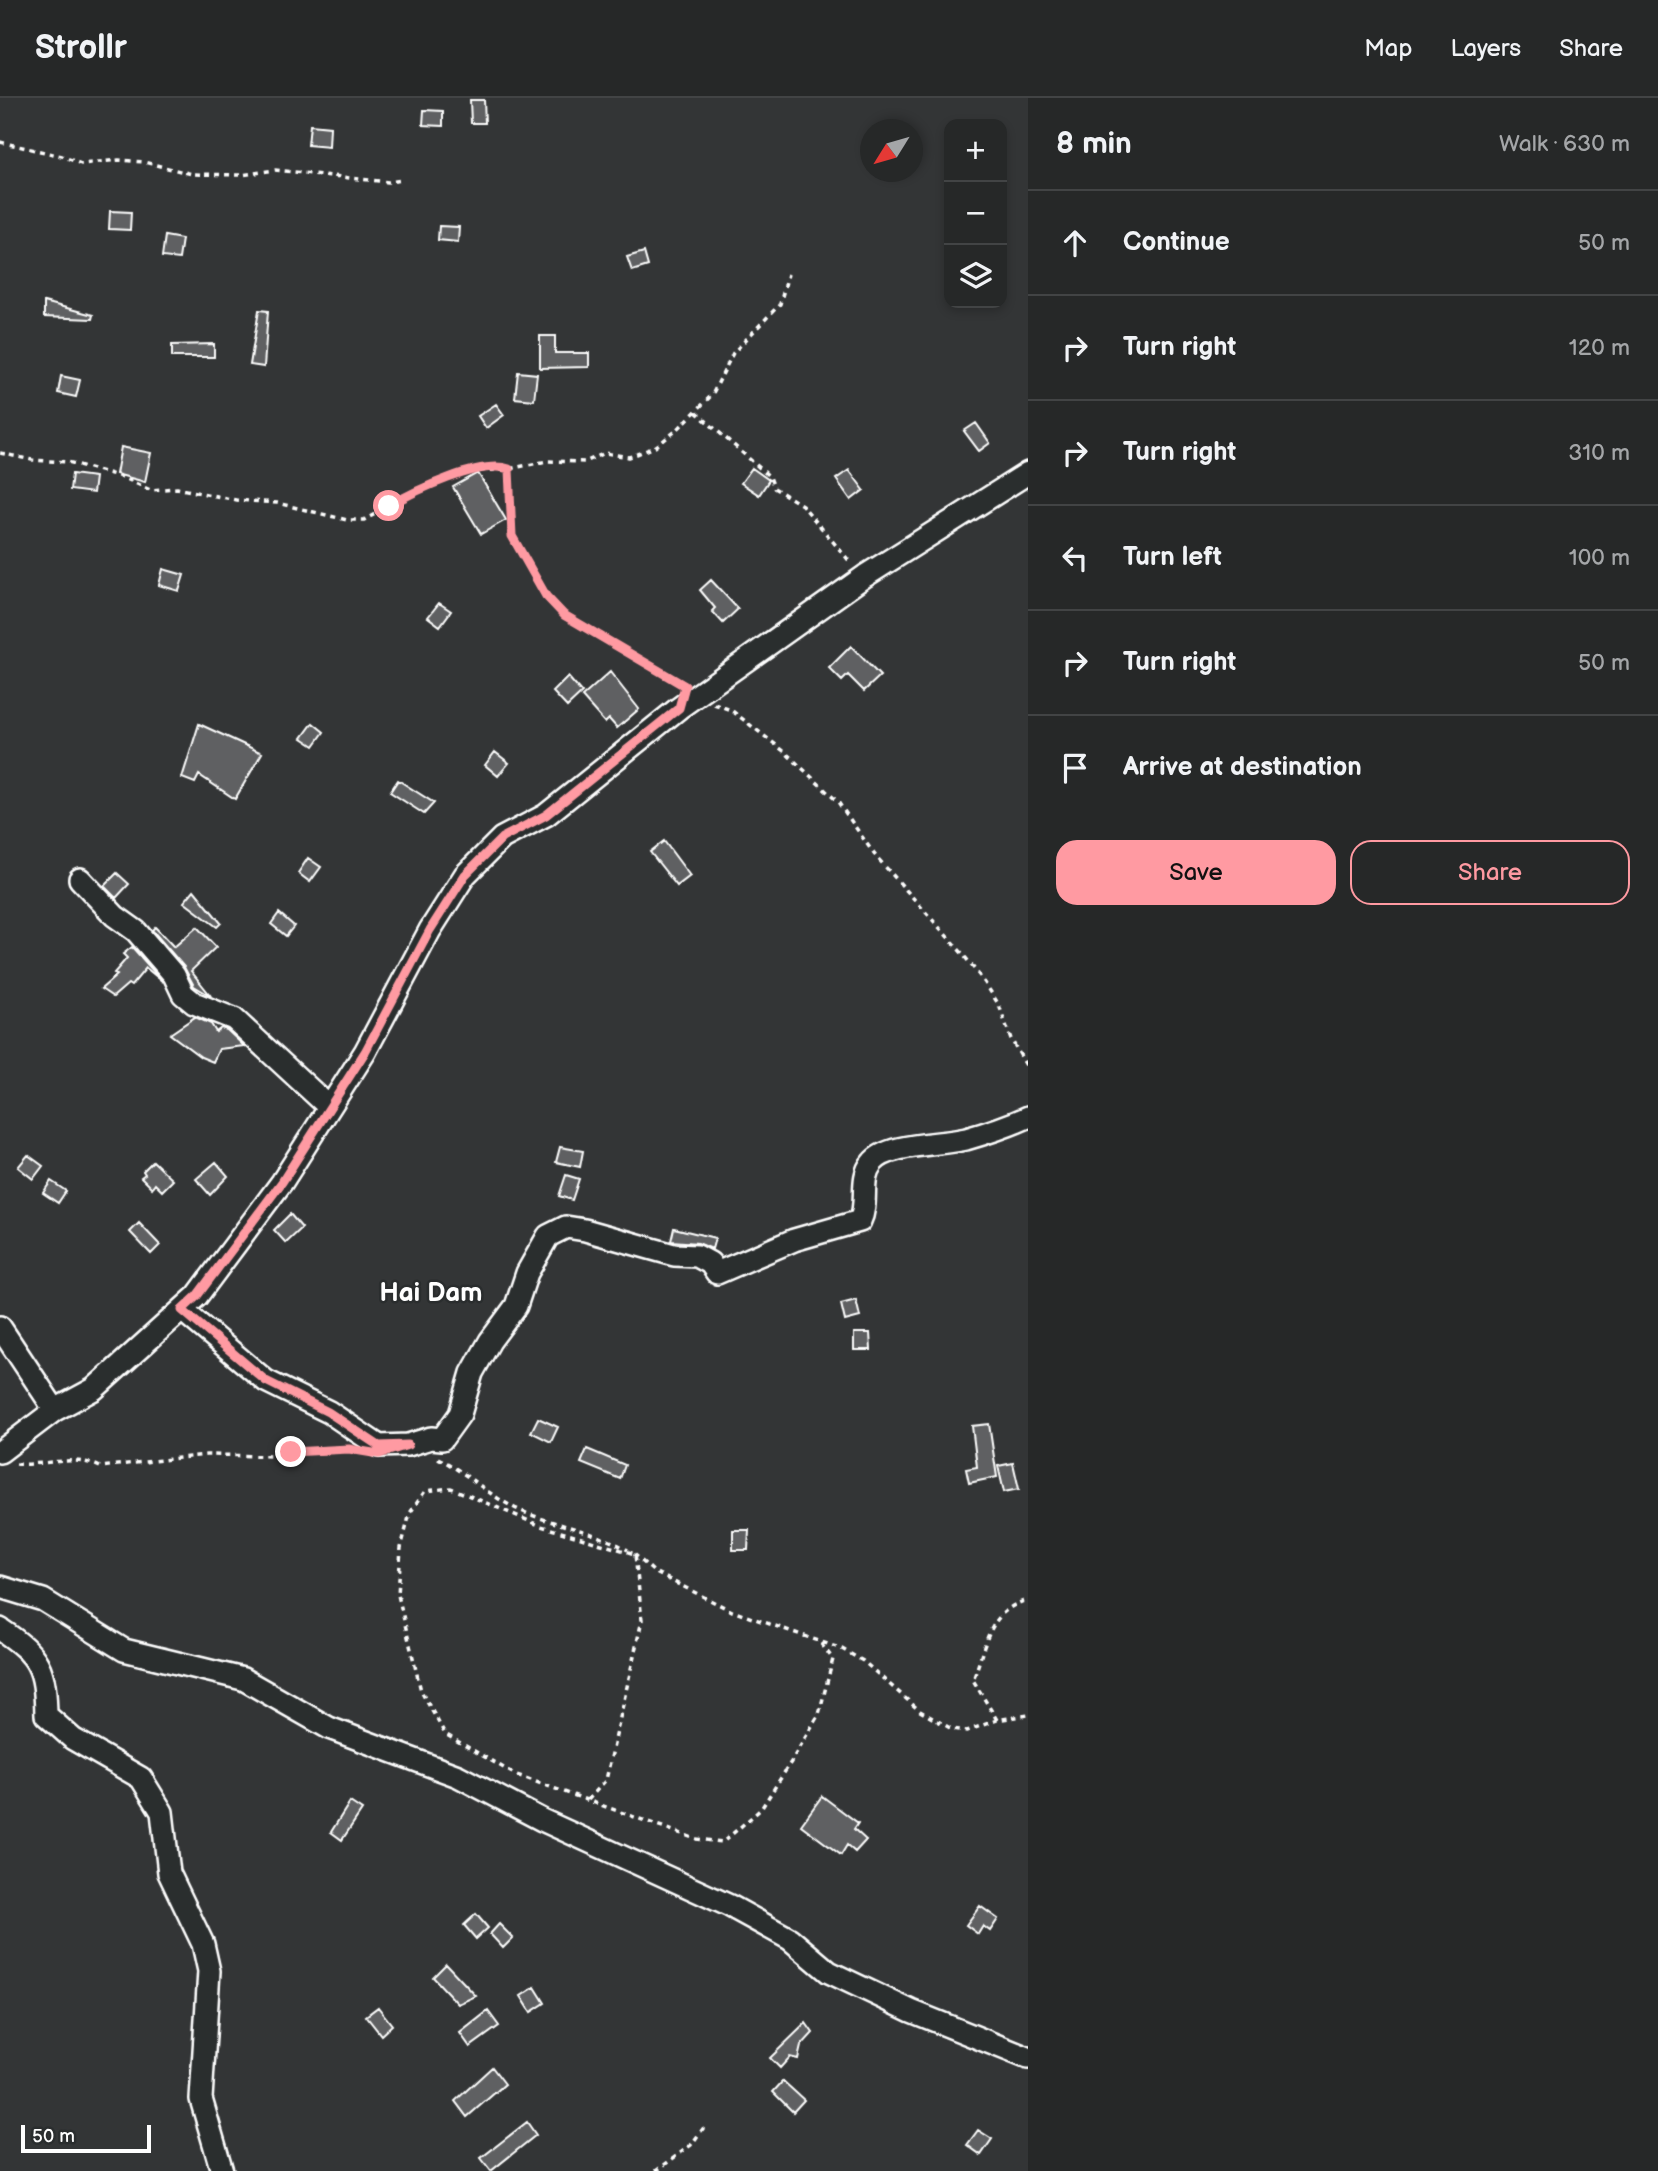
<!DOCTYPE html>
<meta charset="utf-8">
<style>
body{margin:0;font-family:"Balsamiq Sans",sans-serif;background:#2e3030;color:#f1f3f6}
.controls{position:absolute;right:21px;top:21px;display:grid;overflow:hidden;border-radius:14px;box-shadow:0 4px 10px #0003}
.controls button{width:63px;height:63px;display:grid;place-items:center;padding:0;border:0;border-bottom:2px solid #424445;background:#262828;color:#f1f3f6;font:35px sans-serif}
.compass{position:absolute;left:860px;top:21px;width:63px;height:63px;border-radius:50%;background:#262828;box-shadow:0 4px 10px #0003;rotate:233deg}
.scale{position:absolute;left:21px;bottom:18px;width:130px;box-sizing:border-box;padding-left:7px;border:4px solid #fff;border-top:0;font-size:19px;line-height:24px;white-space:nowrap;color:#fff;-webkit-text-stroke:5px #2a2d2e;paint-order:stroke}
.stop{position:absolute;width:21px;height:21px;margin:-16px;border:5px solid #ff9aa2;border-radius:50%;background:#fff}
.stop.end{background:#ff9aa2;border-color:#fff;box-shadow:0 2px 7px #0008}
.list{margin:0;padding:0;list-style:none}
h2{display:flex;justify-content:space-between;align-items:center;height:91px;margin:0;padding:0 28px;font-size:30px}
h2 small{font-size:23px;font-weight:400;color:#a4a6a8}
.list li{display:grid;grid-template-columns:46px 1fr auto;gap:21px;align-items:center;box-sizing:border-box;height:105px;padding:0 28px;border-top:2px solid #424445}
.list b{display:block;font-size:26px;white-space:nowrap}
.list em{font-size:23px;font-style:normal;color:#a4a6a8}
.actions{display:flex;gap:14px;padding:21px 28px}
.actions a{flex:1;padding:16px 0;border:2px solid #ff9aa2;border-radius:21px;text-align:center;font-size:24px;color:#ff9aa2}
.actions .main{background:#ff9aa2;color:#111}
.icon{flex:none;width:38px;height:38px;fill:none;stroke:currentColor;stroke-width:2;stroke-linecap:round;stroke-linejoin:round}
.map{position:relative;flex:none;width:1028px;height:2073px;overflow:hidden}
header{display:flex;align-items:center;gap:42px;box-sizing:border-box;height:98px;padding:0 35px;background:#262828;border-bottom:2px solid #424445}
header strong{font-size:33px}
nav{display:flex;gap:38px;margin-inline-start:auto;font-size:24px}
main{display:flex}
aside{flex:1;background:#262828}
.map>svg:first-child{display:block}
.building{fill:#5f6162;stroke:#fff;stroke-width:2}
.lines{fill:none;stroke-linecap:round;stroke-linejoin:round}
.minor-casing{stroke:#fff;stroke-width:26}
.path{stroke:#fff;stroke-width:3.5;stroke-dasharray:5 5;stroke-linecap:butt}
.minor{stroke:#2a2d2e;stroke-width:21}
.route{stroke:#ff9aa2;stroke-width:9}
.labels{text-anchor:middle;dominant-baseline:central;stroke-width:5;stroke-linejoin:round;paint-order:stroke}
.district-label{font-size:26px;font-weight:bold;fill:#fff;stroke:#2a2d2e}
</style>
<header>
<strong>Strollr</strong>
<nav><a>Map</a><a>Layers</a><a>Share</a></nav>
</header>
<main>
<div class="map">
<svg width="1028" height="2073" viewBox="0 0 1028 2073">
<rect width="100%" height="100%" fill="#333536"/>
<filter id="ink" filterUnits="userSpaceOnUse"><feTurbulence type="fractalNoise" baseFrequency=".0143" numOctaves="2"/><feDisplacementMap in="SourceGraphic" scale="14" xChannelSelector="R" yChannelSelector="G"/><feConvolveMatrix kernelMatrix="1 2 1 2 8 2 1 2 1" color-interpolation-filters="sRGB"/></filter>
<g filter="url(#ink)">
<path class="building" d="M470 2H484L485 25H471Z
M424 12 443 13V28L423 27Z
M310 27 330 29 329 49 308 47Z
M110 113 131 114 130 132 109 131Z
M439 128 459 129 458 144 438 142Z
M165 138 182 141 179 161 162 159Z
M644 154 648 168 632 173 627 159Z
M44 204 93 217 92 221 44 219Z
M259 212 268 213 264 269 250 267Z
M540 238H555V255H589V269L540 270Z
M214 246V259H172V247Z
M518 274 537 276 534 302 515 300Z
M61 278 80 282 76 299 58 295Z
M496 306 504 317 486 330 478 318Z
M976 325 990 345 979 353 964 333Z
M121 349 151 355 145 384 116 376Z
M752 370 769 382 759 397 741 385Z
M849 372 864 392 851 402 836 381Z
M478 375 506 422 481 436 453 389Z
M72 376 95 379 93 395 70 392Z
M163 471 184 477 179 493 159 487Z
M711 482 738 511 723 525 712 513 715 510 700 492Z
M439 505 451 513 440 528 428 519Z
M851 548 880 578 864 593 848 577 842 583 829 570Z
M610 574 639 611 617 630 609 621 605 625 582 599Z
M568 579 582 595 567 609 553 594Z
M313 625 324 634 314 648 302 640Z
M199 626 262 655 235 701 199 677 195 685 182 680Z
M495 654 509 665 498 678 485 667Z
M398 682 434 705 424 716 390 694Z
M664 743 690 778 677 788 650 754Z
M308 760 321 769 310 784 298 775Z
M117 775 129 786 116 800 104 788Z
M194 792 221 825 217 829 184 804Z
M279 815 294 828 286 838 271 826Z
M155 829 174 849 197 829 216 849 191 873 211 898 194 888 184 869 152 832Z
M132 849 163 884 146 870 131 888 128 886 113 899 101 891 117 877 114 875 127 860 123 856Z
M195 919 211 926 216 934 221 930 227 932 244 948 219 951 213 964 201 959 170 936Z
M560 1049 583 1053 580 1069 556 1064Z
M28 1057 43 1068 33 1081 18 1069Z
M153 1063 173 1082 162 1093 155 1086 152 1090 141 1079 145 1076 143 1073Z
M216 1064 228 1078 210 1097 196 1081Z
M566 1077 579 1081 572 1102 559 1098Z
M51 1083 66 1093 58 1105 43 1095Z
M290 1116 302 1130 286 1145 274 1132Z
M139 1125 160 1147 151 1156 130 1134Z
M674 1130 715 1140 712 1151 698 1145 671 1143Z
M856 1202 860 1219 845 1223 841 1206Z
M854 1235H870L871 1252H854Z
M538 1320 558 1329 551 1344 531 1334Z
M989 1326 997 1379 969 1385 966 1371 977 1369 972 1328Z
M587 1351 625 1367 620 1381 581 1365Z
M1013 1365 1019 1391 1004 1394 998 1368Z
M733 1432H749L748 1452H733Z
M822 1698 858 1725 854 1731 866 1742 855 1754 847 1747 841 1757 801 1727Z
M350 1704 362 1712 342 1742 331 1734Z
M980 1808 998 1821 990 1833 983 1828 978 1836 966 1827Z
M476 1816 488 1830 476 1841 464 1827Z
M499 1826 513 1840 503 1850 490 1836Z
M446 1866 476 1898 458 1906 433 1879Z
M535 1889 545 1905 531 1914 521 1898Z
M378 1909 392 1927 381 1937 366 1918Z
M488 1913 499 1928 470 1949 460 1935Z
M806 1925 813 1935 801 1948 798 1961 790 1959 780 1970 770 1960Z
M492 1969 505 1986 467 2019 455 2003Z
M783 1983 804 2002 793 2014 773 1994Z
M527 2024 536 2037 491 2073 481 2060Z
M978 2032 992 2041 981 2057 967 2047Z"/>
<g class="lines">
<defs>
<path id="minor" d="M80 781 115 818 136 833 174 877 183 896 194 905 234 921 328 1008
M182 1212 266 1283 329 1314 379 1348 408 1347 431 1340 442 1341 460 1316 472 1275 490 1243 516 1208 527 1175 548 1138 566 1129 585 1132 674 1157 697 1158 710 1165 717 1175 794 1142 860 1123C869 1105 859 1080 872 1065 887 1045 942 1047 966 1041 987 1035 1008 1028 1028 1019
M0 1229 55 1312
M0 1354 55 1312 94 1291 197 1198 282 1084 365 954 430 832 465 777 502 740 546 717 679 610 865 478 1028 375
M0 1489 43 1502 124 1552 243 1581 329 1630 458 1678 542 1722 730 1808 790 1841 829 1874 911 1913 1028 1960
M0 1531C40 1558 45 1569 46 1617L73 1641 141 1680 162 1714 169 1775 203 1846 209 1873 201 2001 222 2073"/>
</defs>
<use href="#minor" class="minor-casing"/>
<path class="path" d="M0 44 62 58 81 66 119 62 144 64 192 76 241 77 275 72 388 84 403 82
M696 314 770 379 774 390 802 407 851 465
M0 355 32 362 68 364 122 379 150 392 177 390 236 402 277 405 347 422H364L427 388 471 373 509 371 547 363 585 364 605 355 629 359 655 349 677 332 712 297 733 255 780 206 788 176
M509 371 512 438 546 498 564 517 681 586
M714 606 731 612 785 654 838 704 874 756 962 855 985 885 999 907 1011 941 1028 971
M438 1360C469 1376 493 1402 526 1415 560 1428 595 1433 628 1452
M16 1366C44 1368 74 1356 100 1369L206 1357 273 1358 291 1354 351 1351
M634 1456 654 1474 732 1513 842 1551 863 1563 920 1613 952 1631 967 1633 997 1622 1028 1617
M997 1622 973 1582C986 1548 988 1512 1028 1502
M588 1702 606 1682 642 1522 635 1456 541 1428 451 1390 425 1393 410 1415 401 1450 398 1497 421 1593 445 1636 514 1676 696 1741 723 1744 761 1711 791 1664 819 1616 833 1561 818 1542
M656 2073 691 2047 705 2028"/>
<use href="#minor" class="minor"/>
</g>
</g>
<g class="lines" filter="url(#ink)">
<path class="route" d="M291 1354 349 1351 379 1356 408 1347 379 1348 328 1314 266 1283 182 1212 197 1198 282 1084 365 954 430 832 465 777 502 740 546 717 679 610 685 588 564 517 546 498 512 438 509 371C481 361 414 393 389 408"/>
</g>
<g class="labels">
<g class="district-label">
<text x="431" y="1195">Hai Dam</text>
</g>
</g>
</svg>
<div class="controls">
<button>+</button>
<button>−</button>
<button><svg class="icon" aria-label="layers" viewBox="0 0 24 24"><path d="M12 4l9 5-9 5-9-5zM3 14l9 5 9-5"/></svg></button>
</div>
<svg class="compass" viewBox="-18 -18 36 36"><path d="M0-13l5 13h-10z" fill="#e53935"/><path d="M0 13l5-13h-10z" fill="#a4a6a8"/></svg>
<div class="scale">50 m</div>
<div class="stop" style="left:389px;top:408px"></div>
<div class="stop end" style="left:291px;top:1354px"></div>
</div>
<aside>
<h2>8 min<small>Walk · 630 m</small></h2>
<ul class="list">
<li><svg class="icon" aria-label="ahead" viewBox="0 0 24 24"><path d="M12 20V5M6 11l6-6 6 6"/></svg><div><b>Continue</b></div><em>50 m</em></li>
<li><svg class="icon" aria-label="right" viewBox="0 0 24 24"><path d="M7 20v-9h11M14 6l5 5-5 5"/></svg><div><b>Turn right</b></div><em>120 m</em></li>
<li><svg class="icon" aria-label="right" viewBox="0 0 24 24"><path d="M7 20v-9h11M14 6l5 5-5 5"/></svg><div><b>Turn right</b></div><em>310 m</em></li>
<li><svg class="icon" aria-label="left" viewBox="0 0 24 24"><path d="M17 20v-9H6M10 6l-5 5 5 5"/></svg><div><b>Turn left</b></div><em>100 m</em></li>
<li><svg class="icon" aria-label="right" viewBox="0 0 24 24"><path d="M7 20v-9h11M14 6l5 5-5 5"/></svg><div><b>Turn right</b></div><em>50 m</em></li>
<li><svg class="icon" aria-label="arrive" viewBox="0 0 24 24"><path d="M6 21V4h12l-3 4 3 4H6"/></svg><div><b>Arrive at destination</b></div></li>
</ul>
<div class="actions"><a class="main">Save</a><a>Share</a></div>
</aside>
</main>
